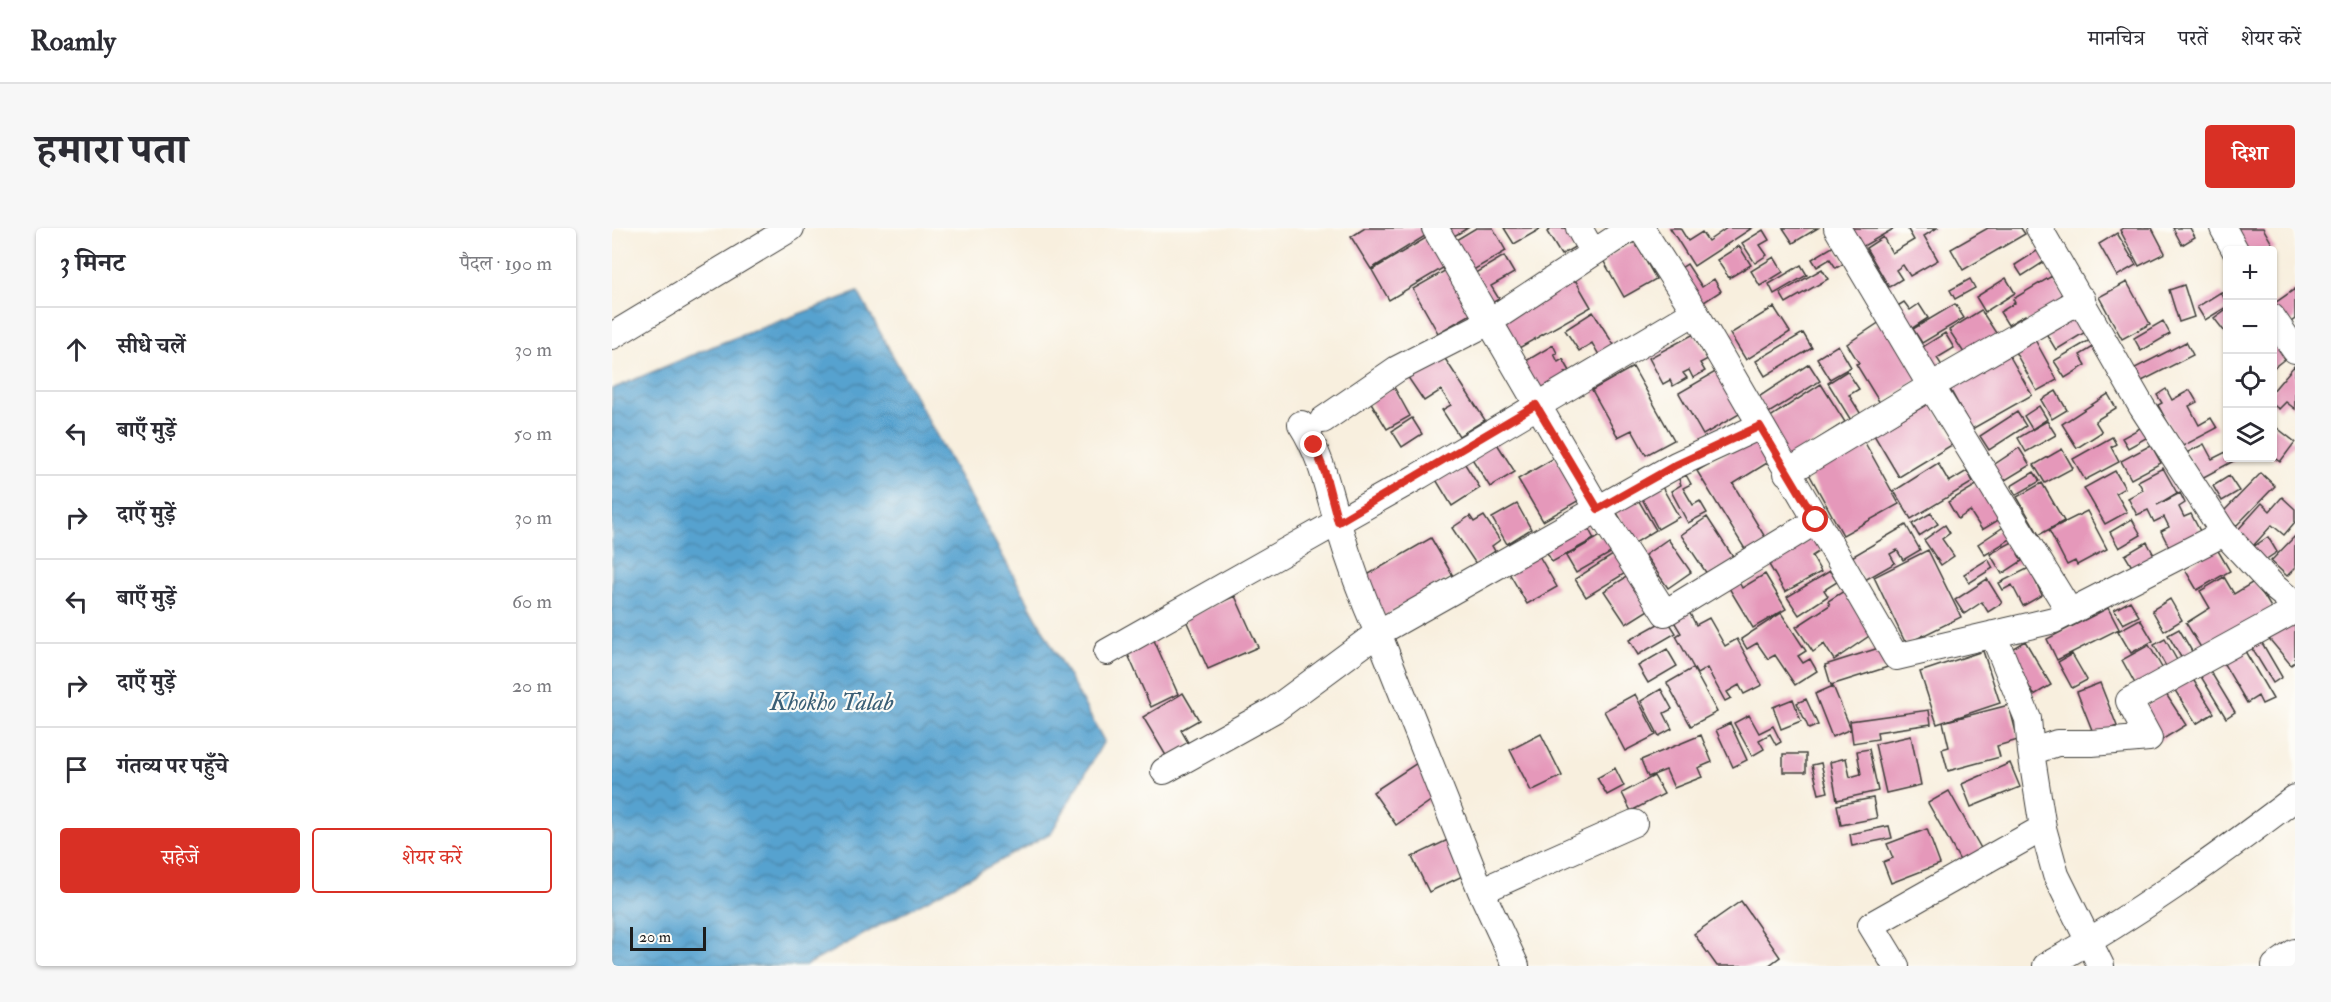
<!DOCTYPE html>
<html lang="hi">
<meta charset="utf-8">
<style>
body{margin:0;font-family:"IM FELL Double Pica","Noto Serif Devanagari",serif;background:#f7f7f7;color:#2b2b33}
.controls{position:absolute;right:18px;top:18px;display:grid;overflow:hidden;border-radius:6px;box-shadow:0 2px 4px #0004}
.controls button{width:54px;height:54px;display:grid;place-items:center;padding:0;border:0;border-bottom:2px solid #e1e1e2;background:#fff;color:#2b2b33;font:30px sans-serif}
.scale{position:absolute;left:18px;bottom:15px;width:76px;box-sizing:border-box;padding-left:6px;border:3px solid #1c1c1c;border-top:0;font-size:16px;line-height:21px;white-space:nowrap;color:#1c1c1c;-webkit-text-stroke:4px #fdfcf7;paint-order:stroke}
.stop{position:absolute;width:18px;height:18px;margin:-14px;border:4px solid #d93025;border-radius:50%;background:#fff}
.stop.end{background:#d93025;border-color:#fff;box-shadow:0 2px 6px #0008}
.list{margin:0;padding:0;list-style:none}
h2{display:flex;justify-content:space-between;align-items:center;height:78px;margin:0;padding:0 24px;font-size:26px}
h2 small{font-size:20px;font-weight:400;color:#7c7c81}
.list li{display:grid;grid-template-columns:39px 1fr auto;gap:18px;align-items:center;box-sizing:border-box;height:84px;padding:0 24px;border-top:2px solid #e1e1e2}
.list b{display:block;font-size:22px;white-space:nowrap}
.list em{font-size:20px;font-style:normal;color:#7c7c81}
.actions{display:flex;gap:12px;padding:18px 24px}
.actions a{flex:1;padding:14px 0;border:2px solid #d93025;border-radius:6px;text-align:center;font-size:21px;color:#d93025}
.actions .main{background:#d93025;color:#fff}
.icon{flex:none;width:33px;height:33px;fill:none;stroke:currentColor;stroke-width:2;stroke-linecap:round;stroke-linejoin:round}
.map{position:relative;flex:none;width:1683px;height:738px;overflow:hidden;border-radius:6px}
header{display:flex;align-items:center;gap:36px;box-sizing:border-box;height:84px;padding:0 30px;background:#fff;border-bottom:2px solid #e1e1e2}
header strong{font-size:28px}
nav{display:flex;gap:33px;margin-inline-start:auto;font-size:21px}
.intro{display:flex;align-items:center;justify-content:space-between;box-sizing:border-box;height:144px;padding:0 36px}
h1{margin:0;font-size:42px}
.button{padding:15px 27px;border-radius:6px;background:#d93025;color:#fff;font-size:21px;font-weight:700}
main{display:flex;gap:36px;padding:0 36px}
aside{flex:1;background:#fff;border-radius:6px;box-shadow:0 2px 4px #0004}
.map>svg:first-child{display:block}
.water{fill:url(#water-waves);stroke:#3a5f76;stroke-width:1.5}
.building{fill:#e598ba}
.lines{fill:none;stroke-linecap:round;stroke-linejoin:round}
.street-casing{stroke:#3d3c39;stroke-width:28}
.street{stroke:#fff;stroke-width:26}
.route{stroke:#d93025;stroke-width:8}
.labels{text-anchor:middle;dominant-baseline:central;stroke-width:4.5;stroke-linejoin:round;paint-order:stroke}
.water-label{font-size:24px;font-style:italic;fill:#3a5f76;stroke:#fdfcf7}
</style>
<header>
<strong>Roamly</strong>
<nav><a>मानचित्र</a><a>परतें</a><a>शेयर करें</a></nav>
</header>
<div class="intro"><h1>हमारा पता</h1><a class="button">दिशा</a></div>
<main>
<aside>
<h2>3 मिनट<small>पैदल · 190 m</small></h2>
<ul class="list">
<li><svg class="icon" aria-label="ahead" viewBox="0 0 24 24"><path d="M12 20V5M6 11l6-6 6 6"/></svg><div><b>सीधे चलें</b></div><em>30 m</em></li>
<li><svg class="icon" aria-label="left" viewBox="0 0 24 24"><path d="M17 20v-9H6M10 6l-5 5 5 5"/></svg><div><b>बाएँ मुड़ें</b></div><em>50 m</em></li>
<li><svg class="icon" aria-label="right" viewBox="0 0 24 24"><path d="M7 20v-9h11M14 6l5 5-5 5"/></svg><div><b>दाएँ मुड़ें</b></div><em>30 m</em></li>
<li><svg class="icon" aria-label="left" viewBox="0 0 24 24"><path d="M17 20v-9H6M10 6l-5 5 5 5"/></svg><div><b>बाएँ मुड़ें</b></div><em>60 m</em></li>
<li><svg class="icon" aria-label="right" viewBox="0 0 24 24"><path d="M7 20v-9h11M14 6l5 5-5 5"/></svg><div><b>दाएँ मुड़ें</b></div><em>20 m</em></li>
<li><svg class="icon" aria-label="arrive" viewBox="0 0 24 24"><path d="M6 21V4h12l-3 4 3 4H6"/></svg><div><b>गंतव्य पर पहुँचे</b></div></li>
</ul>
<div class="actions"><a class="main">सहेजें</a><a>शेयर करें</a></div>
</aside>
<div class="map">
<svg width="1683" height="738" viewBox="0 0 1683 738">
<defs>
<pattern id="water-waves" width="16" height="10" patternUnits="userSpaceOnUse" patternTransform="scale(1.5)"><rect width="16" height="10" fill="#57a2cf"/><path d="M0 5q4-4 8 0t8 0" fill="none" stroke="#4783a7"/></pattern>
</defs>
<rect width="100%" height="100%" fill="#fdfcf7"/>
<filter id="ink" filterUnits="userSpaceOnUse"><feTurbulence type="fractalNoise" baseFrequency=".0167" numOctaves="2"/><feDisplacementMap in="SourceGraphic" scale="12" xChannelSelector="R" yChannelSelector="G"/><feConvolveMatrix kernelMatrix="1 2 1 2 8 2 1 2 1" color-interpolation-filters="sRGB"/></filter>
<filter id="wash" filterUnits="userSpaceOnUse"><feTurbulence type="fractalNoise" baseFrequency=".008" numOctaves="4" result="noise"/><feDisplacementMap in="SourceGraphic" scale="24" xChannelSelector="R" yChannelSelector="G"/><feGaussianBlur stdDeviation="1.35" result="paint"/><feColorMatrix in="noise" values="0 0 0 0 0 0 0 0 0 0 0 0 0 0 0 0 0 1.4 0 .05"/><feComposite in="paint" operator="in"/></filter>
<g filter="url(#wash)">
<rect width="100%" height="100%" fill="#f8efde"/>
<path class="water" d="M246 64 492 513 439 605 193 738H0V161L109 115Z"/>
<g id="blocks">
<path class="building" d="M753 0H809L813 8 759 41 739 9Z
M832 0H856L835 12Z
M864 0H881L894 23 851 48 834 18Z
M892 0H930L902 16Z
M941 0H962L971 14 949 27 935 4Z
M1058 0H1068L1076 13 1090 4 1096 13 1115 0H1140L1082 38Z
M1171 0H1206L1181 15Z
M1236 0H1283L1248 20Z
M1295 0H1325L1312 8 1326 32 1298 48 1291 37 1284 42 1290 51 1277 59 1254 20 1271 9 1280 25 1302 12Z
M1376 0H1409L1413 6 1351 42 1339 21Z
M1511 0H1540L1553 25 1527 38 1508 2Z
M1561 0H1578L1583 9 1570 17Z
M1616 0H1651L1663 21 1629 22Z
M1151 2 1157 12 1148 17 1155 27 1143 35 1130 15Z
M1505 5 1524 37 1505 48 1487 16Z
M819 7 836 37 777 72 760 42Z
M1023 14 1044 51 1012 69 991 32Z
M1127 18 1139 37 1117 50 1105 32Z
M1222 18 1233 35 1224 40 1218 31 1205 39 1200 31Z
M1428 21 1435 32 1410 48 1403 37Z
M892 28 902 45 879 58 887 71 871 80 853 51Z
M1162 29 1171 44 1148 58 1139 43Z
M1075 36 1090 59 1102 51 1109 63 1083 80 1061 45Z
M1189 37 1195 47 1162 66 1157 56Z
M836 41 861 85 826 105 801 61Z
M1210 41 1216 51 1174 75 1168 65Z
M1440 48 1454 71 1417 93 1413 87 1396 97 1388 84 1403 75 1401 71Z
M962 50 979 79 907 120 891 91Z
M1394 50 1403 65 1373 84 1364 69Z
M1358 51 1363 60 1343 71 1338 62Z
M1515 54 1538 96 1510 111 1487 69Z
M1572 57 1582 89 1567 94 1557 62Z
M1683 61V91L1673 98 1660 77Z
M1609 64 1616 78 1593 92 1585 79Z
M1292 74 1298 82 1307 76 1316 90 1299 101 1284 79Z
M1343 76 1352 90 1310 115 1301 101Z
M1162 79 1178 104 1134 132 1118 106Z
M1616 80V108L1602 90Z
M1369 82 1386 108 1354 128 1337 102Z
M1463 83 1475 103 1444 122 1432 102Z
M981 84 1002 117 987 127 980 115 967 123 953 102Z
M1271 92 1308 150 1268 175 1244 136 1247 135 1235 116Z
M1551 93 1558 106 1529 123 1522 110Z
M1191 105 1200 120 1153 148 1144 133Z
M1333 105 1342 120 1325 130 1334 144 1321 152 1304 123Z
M1082 106 1096 131 1088 135 1093 143 1081 150 1077 142 1071 145 1075 150 1061 158 1058 152 1051 156 1037 130Z
M1422 110 1445 152 1425 163 1402 122Z
M1478 112 1483 118 1468 127 1474 137 1453 150 1442 133Z
M1668 113 1679 126 1660 141V119Z
M1574 114 1581 127 1530 153 1523 140Z
M941 117 945 125 942 126 946 134 951 131 958 143 953 145 957 151 928 168 909 136Z
M1226 117 1239 139 1218 151 1205 130Z
M828 123 873 192 847 208 830 182 839 177 829 162 812 173 793 145Z
M1397 127 1420 167 1360 201 1338 161Z
M1197 136 1208 153 1155 186 1145 170Z
M1683 137V181L1674 174 1667 181 1660 176V164Z
M1021 139 1062 212 1034 227 1020 202 1006 209 980 162Z
M1105 143 1129 185 1091 207 1067 165Z
M1235 143 1247 161 1237 167 1250 188 1240 194 1216 155Z
M1209 156 1233 194 1172 233 1149 195Z
M782 159 798 188 775 201 758 173Z
M1554 161 1560 172 1578 162 1585 174 1577 178 1587 197 1599 190 1605 200 1569 219 1546 177 1550 175 1545 167Z
M1444 163 1455 182 1440 191 1429 172Z
M1496 166 1504 180 1483 193 1490 204 1465 220 1450 196Z
M1319 174 1343 215 1287 249 1262 207Z
M1427 178 1435 191 1420 201 1412 188Z
M1405 184 1414 198 1377 222 1368 208Z
M800 190 810 206 790 219 780 203Z
M1435 193 1444 207 1414 224 1406 210Z
M1537 195 1543 205 1516 220 1510 210Z
M1660 196 1683 214 1668 234 1660 228Z
M1145 207 1160 232 1121 256 1156 314 1136 326 1085 243Z
M1500 209 1504 216 1499 219 1507 234 1473 252 1461 231Z
M882 211 903 244 878 259 857 226Z
M1252 213 1287 276 1231 307 1196 244Z
M1592 216 1600 231 1616 223V230H1627L1588 251 1574 225Z
M1539 217 1549 235 1519 251 1509 233Z
M1407 220 1418 237 1390 254 1380 238Z
M1450 221 1461 240 1433 255 1422 237Z
M944 229 969 271 931 293 906 251Z
M851 233 868 260 840 278 823 250Z
M1326 235 1337 254 1355 243 1361 254 1299 291 1282 263Z
M1551 240 1565 265 1545 277 1568 265 1573 275 1567 279 1572 289 1579 286 1590 307 1559 323 1549 303 1557 299 1552 289 1542 294 1536 282 1525 287 1516 270 1531 262 1526 253Z
M1503 243 1513 260 1504 265 1515 284 1493 296 1472 260Z
M1422 244 1428 253 1404 267 1399 258Z
M1649 245 1663 258 1624 298 1610 285Z
M1074 247 1079 256 1071 260 1081 277 1088 273 1095 285 1076 295 1059 263 1069 257 1067 251Z
M1617 248 1627 263 1610 273 1601 258Z
M1045 250 1067 289 1046 301 1025 261Z
M1430 255 1452 293 1427 307 1405 269Z
M1366 256 1388 291 1370 302 1358 283 1346 291 1336 274Z
M1021 263 1044 302 1023 315 999 275Z
M1670 269 1683 281V294L1672 307 1660 297 1641 318 1624 304 1650 275 1658 283Z
M905 276 919 301 895 316 880 290Z
M1475 283 1495 321 1465 337 1463 333 1455 337 1437 302Z
M1319 285 1326 296 1307 308 1300 296Z
M858 288 862 294 872 288 888 312 880 318 883 323 864 336 840 300Z
M1095 289 1123 332 1097 349 1069 307Z
M1520 291 1529 307 1507 320 1498 304Z
M973 294 982 311 940 334 931 317Z
M1294 297 1308 322 1291 332 1285 322 1278 326 1283 335 1253 352 1238 330Z
M1333 297 1338 305 1330 311 1342 328 1329 337 1312 312Z
M1393 298 1400 310 1373 327 1366 316Z
M992 306 1002 323 964 345 954 328Z
M1683 308V340L1675 348 1659 333Z
M1202 309 1209 322 1200 328 1209 344 1173 364 1156 335Z
M1656 309 1665 324 1647 336 1638 321Z
M819 310 841 348 772 388 750 350Z
M1056 311 1079 344 1056 360 1033 327Z
M1406 311 1413 322 1406 326 1410 333 1390 346 1378 326Z
M1535 314 1543 329 1522 342 1513 327Z
M1605 321 1618 343 1585 362 1572 340Z
M1316 322 1349 389 1294 416 1262 349Z
M1004 325 1015 344 974 369 963 351Z
M926 326 945 359 915 376 896 343Z
M1376 331 1381 340 1357 355 1352 346Z
M1417 340 1430 367 1411 378 1400 357 1391 362 1387 355Z
M1218 343 1225 354 1212 362 1216 368 1187 387 1175 369Z
M1019 346 1041 379 1014 396 992 363Z
M1153 346 1174 381 1141 400 1117 360 1127 354 1130 360Z
M1612 349 1622 366 1643 353 1660 381 1591 423 1574 395 1598 380 1588 363Z
M1375 351 1390 375 1376 384 1370 374 1352 386 1343 372Z
M1232 363 1260 406 1222 432 1212 416 1201 424 1184 399 1218 377 1216 373Z
M623 368 646 419 596 441 573 390Z
M1558 371 1570 392 1552 403 1540 382Z
M1518 373 1527 388 1511 396 1502 382Z
M1074 378 1084 397 1097 390 1113 418 1125 411 1150 457 1132 466 1127 457 1115 464 1119 470 1113 473 1095 440 1085 446 1064 408 1069 405 1058 387Z
M1496 380 1507 401 1445 432 1435 411Z
M1169 385 1194 423 1186 428 1191 435 1198 431 1205 443 1183 457 1163 427 1156 431 1145 415 1135 421 1129 411Z
M1683 388V434L1679 437 1654 407Z
M1055 391 1064 405 1026 427 1017 412Z
M1528 391 1541 413 1519 425 1506 403Z
M1567 401 1581 425 1570 431 1556 407Z
M1646 408 1670 449 1661 455 1636 414Z
M541 410 566 466 539 479 514 422Z
M1553 411 1566 434 1555 440 1542 417Z
M1413 413 1439 457 1422 467 1396 423Z
M1537 417 1553 445 1526 461 1510 432Z
M1630 418 1661 471 1650 476 1646 468 1635 475 1609 431Z
M1270 419 1276 439 1219 457 1213 437Z
M1055 421 1065 438 1036 455 1026 438Z
M1371 423 1388 475 1325 496 1308 444Z
M1460 426 1475 452 1460 460 1446 434Z
M1594 436 1623 484 1614 490 1585 442Z
M1081 440 1105 484 1079 498 1055 455Z
M1577 445 1602 485 1584 496 1559 456Z
M1488 455 1505 498 1482 507 1465 464Z
M1221 458 1239 501 1220 509 1203 466Z
M1049 461 1060 481 1052 485 1060 501 1047 508 1029 473Z
M571 465 587 492 569 502 578 518 556 531 531 489Z
M1023 466 1044 507 1013 523 992 483Z
M1554 466 1574 497 1548 513 1528 482Z
M1181 471 1189 493 1169 501 1161 479Z
M1194 471 1206 497 1197 501 1185 475Z
M1397 477 1406 512 1385 518 1388 529 1336 543 1330 521 1337 519 1331 494Z
M1317 482 1319 496 1265 504 1266 511 1241 515 1238 493Z
M1137 487 1147 505 1161 498 1169 514 1164 517 1158 506 1147 512 1152 521 1140 528 1122 495Z
M1118 495 1135 532 1121 539 1104 502Z
M929 506 950 548 919 563 898 522Z
M1089 507 1100 534 1086 540 1090 549 1062 560 1054 542 1036 549 1029 532Z
M1299 508 1309 557 1274 565 1263 516Z
M1257 521 1266 563 1225 572 1218 534 1234 530 1238 549 1249 546 1245 523Z
M1171 526H1194V544H1171Z
M805 535 827 567 784 597 761 564Z
M1209 535 1216 564 1207 566 1200 537Z
M1398 535 1408 559 1359 579 1350 556Z
M1003 540 1012 558 995 567 985 550Z
M1042 548 1052 566 1019 583 1010 565Z
M1337 563 1371 624 1350 636 1316 575Z
M1261 570 1265 590 1229 597 1225 577Z
M1277 598 1280 610 1240 618 1238 606Z
M1315 601 1328 636 1279 655 1271 634 1281 630 1275 616Z
M842 609 859 644 817 664 800 629Z
M1129 673 1168 729 1156 738H1105L1082 706Z"/>
</g>
</g>
<g filter="url(#ink)">
<use href="#blocks" fill-opacity="0" stroke="#3d3c39" stroke-width="1.5"/>
<g class="lines">
<defs>
<path id="street" d="M823 0 986 281 1053 385 1204 293
M967 0 981 25
M1029 0 1083 84 1284 429 1442 392 1612 305
M1225 0 1319 158 1458 384
M1427 0 1530 179 1612 305 1662 359 1683 376
M1611 0 1623 22
M1660 89 1683 122
M0 108 179 0
M711 192 785 141 875 95 1019 0
M1175 245 1319 158 1470 71
M1381 406 1416 491 1419 524 1431 600 1444 647 1489 738
M495 424 807 248 1083 84
M1419 524 1445 515H1480L1537 510 1517 473 1683 382
M552 543 662 482 766 405C750 369 737 333 726 296 715 259 710 229 689 196
M869 663 766 405 1064 237 1148 198
M904 738 869 663 1022 595
M1284 738 1259 697 1431 600
M1434 738C1522 689 1603 631 1683 570
M1663 738 1683 724"/>
</defs>
<use href="#street" class="street-casing"/>
<use href="#street" class="street"/>
</g>
</g>
<g class="lines" filter="url(#ink)">
<path class="route" d="M702 217 713 245 726 294 924 177 986 281 1064 237 1148 198 1204 292"/>
</g>
<g class="labels">
<g class="water-label">
<text x="220" y="474">Khokho Talab</text>
</g>
</g>
</svg>
<div class="controls">
<button>+</button>
<button>−</button>
<button><svg class="icon" aria-label="locate" viewBox="0 0 24 24"><circle cx="12" cy="12" r="6"/><path d="M12 2v4M12 18v4M2 12h4M18 12h4"/></svg></button>
<button><svg class="icon" aria-label="layers" viewBox="0 0 24 24"><path d="M12 4l9 5-9 5-9-5zM3 14l9 5 9-5"/></svg></button>
</div>
<div class="scale">20 m</div>
<div class="stop" style="left:1204px;top:292px"></div>
<div class="stop end" style="left:702px;top:217px"></div>
</div>
</main>
